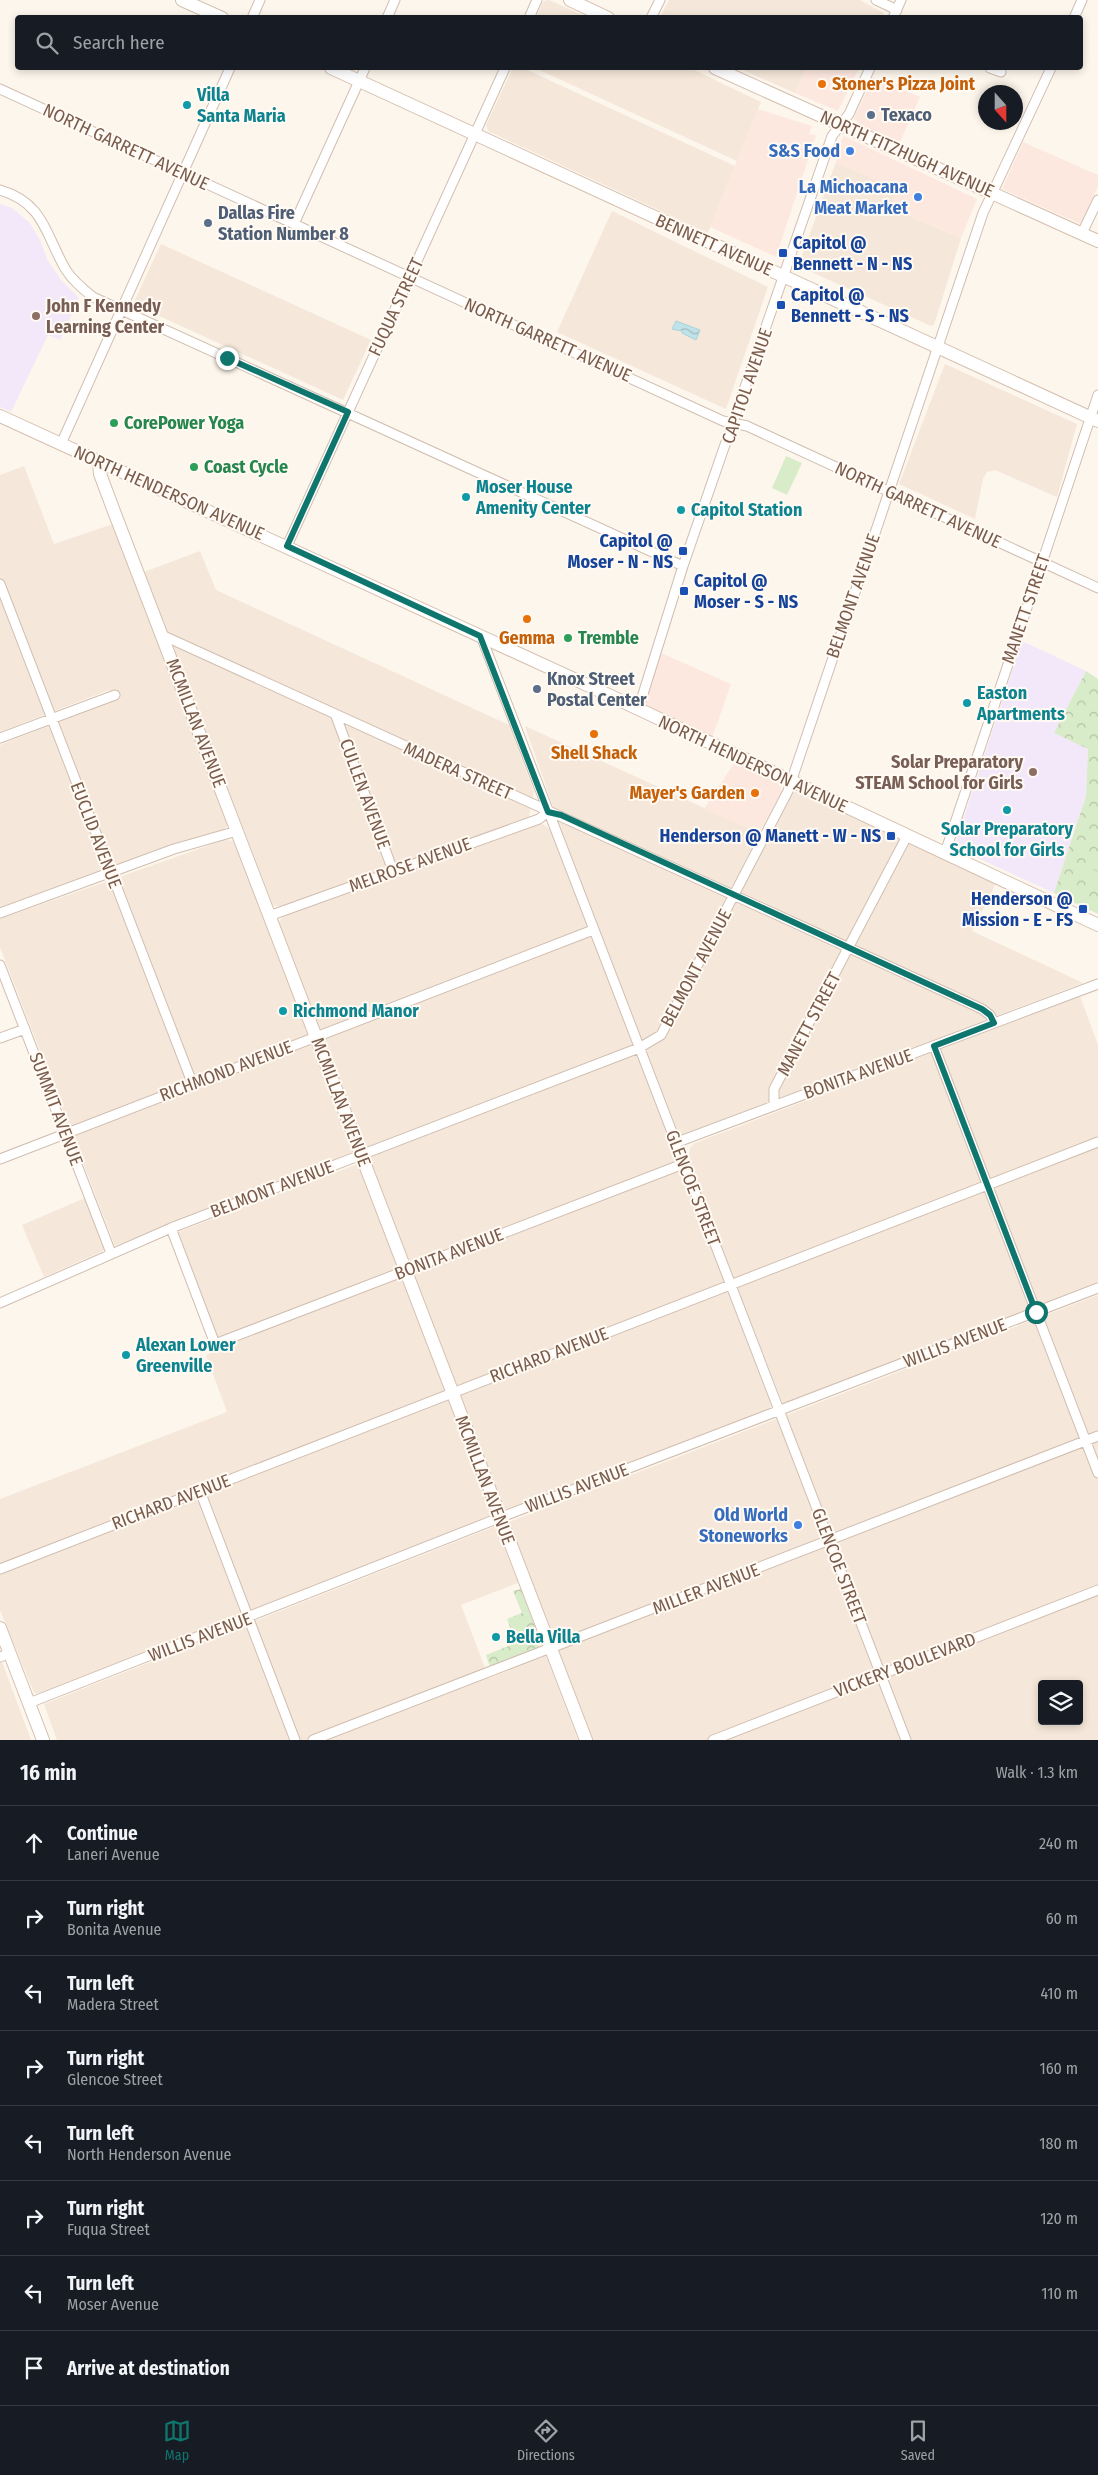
<!DOCTYPE html>
<meta charset="utf-8">
<style>
body{margin:0;font-family:"Fira Sans Condensed",sans-serif;background:#20242c;color:#f1f3f6}
.controls{position:absolute;right:15px;bottom:15px;display:grid;overflow:hidden;border-radius:5px;box-shadow:0 2px 8px #0003}
.controls button{width:45px;height:45px;display:grid;place-items:center;padding:0;border:0;border-bottom:1px solid #363941;background:#171b24;color:#f1f3f6;font:25px sans-serif}
.compass{position:absolute;left:978px;top:85px;width:45px;height:45px;border-radius:50%;background:#171b24;box-shadow:0 2px 8px #0003;rotate:159deg}
.stop{position:absolute;width:15px;height:15px;margin:-11px;border:4px solid #0f766e;border-radius:50%;background:#fff}
.stop.end{background:#0f766e;border-color:#fff;box-shadow:0 1px 5px #0008}
.list{margin:0;padding:0;list-style:none}
h2{display:flex;justify-content:space-between;align-items:center;height:65px;margin:0;padding:0 20px;font-size:21px}
h2 small{font-size:16px;font-weight:400;color:#9ea1a6}
.list li{display:grid;grid-template-columns:32px 1fr auto;gap:15px;align-items:center;box-sizing:border-box;height:75px;padding:0 20px;border-top:1px solid #363941}
.list b{display:block;font-size:19px;white-space:nowrap}
.list p{margin:0;font-size:16px;white-space:nowrap;color:#9ea1a6}
.list em{font-size:16px;font-style:normal;color:#9ea1a6}
.icon{flex:none;width:28px;height:28px;fill:none;stroke:currentColor;stroke-width:2;stroke-linecap:round;stroke-linejoin:round}
.map{position:relative;flex:none;width:1098px;height:1740px;overflow:hidden}
.search{position:absolute;background:#171b24;box-shadow:0 2px 8px #0003;left:15px;right:15px;top:15px;height:55px;display:flex;align-items:center;gap:12px;box-sizing:border-box;padding:0 18px;border-radius:5px;color:#9ea1a6;font-size:19px}
.sheet{height:665px;background:#171b24}
nav{display:flex;justify-content:space-around;align-items:center;box-sizing:border-box;height:70px;border-top:1px solid #363941;background:#171b24;font-size:14px;color:#9ea1a6}
nav a{display:grid;justify-items:center;gap:2px}
nav .on{color:#0f766e}
.map>svg:first-child{display:block}
.residential{fill:#f5e8da;fill-rule:evenodd}
.commercial{fill:#fde8e0}
.education{fill:#f3e8fa}
.forest{fill:url(#forest-crowns)}
.pitch{fill:#d8ecc9}
.water{fill:url(#water-waves);stroke:#a5d3da}
.lines{fill:none;stroke-linecap:round;stroke-linejoin:round}
.street-casing{stroke:#d1beb0;stroke-width:11}
.secondary-casing{stroke:#d6c0b0;stroke-width:14}
.street{stroke:#fff;stroke-width:9}
.secondary{stroke:#fff;stroke-width:12}
.route{stroke:#0f766e;stroke-width:6}
.food-dot{fill:#e8710a;stroke:#fffaf3;stroke-width:2}
.culture-dot{fill:#0f9aa8;stroke:#fffaf3;stroke-width:2}
.service-dot{fill:#5c6f8a;stroke:#fffaf3;stroke-width:2}
.shop-dot{fill:#3f7fe0;stroke:#fffaf3;stroke-width:2}
.transit-dot{fill:#1a4fb4;stroke:#fffaf3;stroke-width:2}
.education-dot{fill:#8d6e63;stroke:#fffaf3;stroke-width:2}
.leisure-dot{fill:#2e9e5b;stroke:#fffaf3;stroke-width:2}
.labels{text-anchor:middle;dominant-baseline:central;stroke-width:4;stroke-linejoin:round;paint-order:stroke}
.food-label{font-size:18px;font-weight:bold;fill:#c56008;stroke:#fffaf3}
.culture-label{font-size:18px;font-weight:bold;fill:#0d838f;stroke:#fffaf3;text-anchor:start}
.service-label{font-size:18px;font-weight:bold;fill:#4e5e75;stroke:#fffaf3;text-anchor:start}
.street-label{font-size:18px;fill:#7a5c4d;stroke:#fffaf3}
.shop-label{font-size:18px;font-weight:bold;fill:#366cbe;stroke:#fffaf3;text-anchor:end}
.transit-label{font-size:18px;font-weight:bold;fill:#164399;stroke:#fffaf3;text-anchor:start}
.education-label{font-size:18px;font-weight:bold;fill:#785e54;stroke:#fffaf3;text-anchor:start}
.leisure-label{font-size:18px;font-weight:bold;fill:#27864d;stroke:#fffaf3;text-anchor:start}
</style>
<div class="map">
<svg width="1098" height="1740" viewBox="0 0 1098 1740">
<defs>
<pattern id="forest-crowns" width="20" height="18" patternUnits="userSpaceOnUse" patternTransform="scale(1.25)"><rect width="20" height="18" fill="#d8ecc9"/><path d="M2 6a3 3 0 1 1 6 0M12 15a3 3 0 1 1 6 0" fill="none" stroke="#b4c2a5"/></pattern>
<pattern id="water-waves" width="16" height="10" patternUnits="userSpaceOnUse" patternTransform="scale(1.25)"><rect width="16" height="10" fill="#bfe3e8"/><path d="M0 5q4-4 8 0t8 0" fill="none" stroke="#a0bbbe"/></pattern>
</defs>
<rect width="100%" height="100%" fill="#fdf6ec"/>
<path class="residential" d="M548 0H549L587 17H536L543 2Z
M669 0H860L884 13 882 18 660 17Z
M513 68H523L735 166 708 233 488 131 486 125Z
M535 68H690L761 102 737 161Z
M738 68H807L795 93Z
M836 162 897 189 891 208 961 238 934 325 931 326 798 266Z
M612 211 768 287 726 409 557 332Z
M161 244 371 340 343 400 133 304Z
M945 364 1077 424 1057 497 995 470 987 472 983 479 975 519 899 484Z
M24 466 54 544 113 524 228 825 222 831 168 846 0 909V745L114 700 109 690 0 732V475Z
M200 551 216 590 509 725 534 791 529 817 283 907 273 905 144 572Z
M525 726 759 833 767 841 791 796 794 792H803L997 881 972 931 1083 983 685 1135H679L566 844Z
M541 823 551 830 772 1407 40 1693H34L0 1610V1499L227 1412 206 1355 219 1350 178 1232 371 1159 278 923 284 915Z
M224 840 236 841 237 843 353 1152 115 1246 0 947V919Z
M1080 996 1098 1045V1282L783 1404 688 1163 690 1148 695 1143Z
M85 1198 105 1250 44 1277 22 1225Z
M1098 1295V1740H593L509 1522ZM1042 1684H1079V1721H1042Z
M496 1526 518 1583 461 1605 489 1678 546 1656 578 1740H57L44 1704Z
M0 1656 31 1740H0Z"/>
<path class="commercial" d="M807 68H859L838 111 795 93Z
M873 77 920 97 899 144 862 128 854 118Z
M758 109 812 126 809 134 816 135 776 257 710 227Z
M844 136 977 199 961 238 891 208 896 189 836 162 839 144Z
M1023 142 1098 175V186L1081 224 1002 189Z
M661 653 731 684 711 741 648 710 645 705Z
M735 762 779 784 782 791 759 833 704 809Z"/>
<path class="education" d="M0 204 12 208 29 222 40 240 48 261 62 281 79 298 60 340 48 335 11 412 0 407Z
M1022 641 1086 671 1054 733 1088 748 1086 796 1054 893 954 847Z"/>
<path class="forest" d="M1086 671 1098 679V914L1054 893 1086 796 1088 749 1054 733Z
M521 1589 541 1643 537 1649 490 1667 486 1655 516 1643 507 1619 522 1613 513 1591Z"/>
<path class="pitch" d="M786 456 802 463 787 495 772 488Z
M1081 863 1098 872V887L1075 876Z"/>
<path class="water" d="M676 321 700 330 696 340 682 333V331L672 329Z"/>
<g class="lines">
<defs>
<path id="street" d="M876 0 897 10
M252 18 260 0
M387 18 395 0
M529 18 537 0
M651 18 660 0
M893 18 901 0
M1074 18 1082 0
M990 68 1001 72
M0 89 723 421 747 426 1098 588
M0 190C45 203 46 237 66 270 73 281 83 289 93 297L683 566
M294 224 365 68
M1082 233 1098 200
M61 444 230 68
M287 546 505 68
M0 584 193 1085
M164 636C436 761 710 883 982 1009L990 1015 994 1023
M481 636 906 1740
M638 710 683 566 832 136 849 114 870 68
M336 716 393 871
M0 738 115 695
M945 853 1098 395
M0 913 174 849 237 831
M269 916 539 819 548 812
M0 965 111 1253
M0 1038 25 1029
M934 1046 1098 1473
M774 1106V1089L907 836
M675 1143 1098 984
M0 1159 593 930
M171 1228 215 1344 683 1164
M0 1303 171 1228 639 1048 661 1035 788 791 983 213 1051 68
M200 1491 295 1740
M0 1569 1098 1142
M0 1657 10 1653
M29 1703 499 1518 1098 1288
M313 1740 1098 1436
M713 1740 1098 1590"/>
<path id="secondary" d="M182 0 222 18
M570 0 608 18
M331 68 1098 421
M715 68 1098 241
M0 416 598 690 1098 925
M99 463 100 474 115 514 586 1740
M0 1628 43 1740"/>
</defs>
<use href="#street" class="street-casing"/>
<use href="#secondary" class="secondary-casing"/>
<use href="#street" class="street"/>
<use href="#secondary" class="secondary"/>
</g>
<g class="lines">
<path class="route" d="M227 358 348 412 287 546 480 636 548 812 561 815 982 1009 990 1015 994 1023 934 1046 1036 1312"/>
</g>
<g class="food-dot">
<circle cx="822" cy="84" r="5"/>
<circle cx="527" cy="619" r="5"/>
<circle cx="594" cy="734" r="5"/>
<circle cx="755" cy="793" r="5"/>
</g>
<g class="culture-dot">
<circle cx="187" cy="105" r="5"/>
<circle cx="466" cy="497" r="5"/>
<circle cx="681" cy="510" r="5"/>
<circle cx="967" cy="703" r="5"/>
<circle cx="1007" cy="810" r="5"/>
<circle cx="283" cy="1011" r="5"/>
<circle cx="126" cy="1355" r="5"/>
<circle cx="496" cy="1637" r="5"/>
</g>
<g class="service-dot">
<circle cx="871" cy="115" r="5"/>
<circle cx="208" cy="223" r="5"/>
<circle cx="537" cy="689" r="5"/>
</g>
<g class="shop-dot">
<circle cx="850" cy="151" r="5"/>
<circle cx="918" cy="197" r="5"/>
<circle cx="798" cy="1525" r="5"/>
</g>
<g class="transit-dot">
<rect x="778" y="248" width="10" height="10" rx="2.5"/>
<rect x="776" y="300" width="10" height="10" rx="2.5"/>
<rect x="678" y="546" width="10" height="10" rx="2.5"/>
<rect x="679" y="586" width="10" height="10" rx="2.5"/>
<rect x="886" y="831" width="10" height="10" rx="2.5"/>
<rect x="1078" y="904" width="10" height="10" rx="2.5"/>
</g>
<g class="education-dot">
<circle cx="36" cy="316" r="5"/>
<circle cx="1033" cy="772" r="5"/>
</g>
<g class="leisure-dot">
<circle cx="114" cy="423" r="5"/>
<circle cx="194" cy="467" r="5"/>
<circle cx="568" cy="638" r="5"/>
</g>
<g class="labels">
<g class="food-label">
<text x="832" y="84" text-anchor="start">Stoner's Pizza Joint</text>
<text x="527" y="638">Gemma</text>
<text x="594" y="753">Shell Shack</text>
<text x="745" y="793" text-anchor="end">Mayer's Garden</text>
</g>
<g class="culture-label">
<text x="197" y="95">Villa<tspan x="197" dy="21">Santa Maria</tspan></text>
<text x="476" y="487">Moser House<tspan x="476" dy="21">Amenity Center</tspan></text>
<text x="691" y="510">Capitol Station</text>
<text x="977" y="693">Easton<tspan x="977" dy="21">Apartments</tspan></text>
<text x="1007" y="829" text-anchor="middle">Solar Preparatory<tspan x="1007" dy="21">School for Girls</tspan></text>
<text x="293" y="1011">Richmond Manor</text>
<text x="136" y="1345">Alexan Lower<tspan x="136" dy="21">Greenville</tspan></text>
<text x="506" y="1637">Bella Villa</text>
</g>
<g class="service-label">
<text x="881" y="115">Texaco</text>
<text x="218" y="213">Dallas Fire<tspan x="218" dy="21">Station Number 8</tspan></text>
<text x="547" y="679">Knox Street<tspan x="547" dy="21">Postal Center</tspan></text>
</g>
<g class="street-label">
<text transform="translate(126 147) rotate(25)">NORTH GARRETT AVENUE</text>
<text transform="translate(907 154) rotate(24)">NORTH FITZHUGH AVENUE</text>
<text transform="translate(714 245) rotate(24)">BENNETT AVENUE</text>
<text transform="translate(396 307) rotate(-65)">FUQUA STREET</text>
<text transform="translate(548 340) rotate(24)">NORTH GARRETT AVENUE</text>
<text transform="translate(747 386) rotate(-71)">CAPITOL AVENUE</text>
<text transform="translate(169 493) rotate(24)">NORTH HENDERSON AVENUE</text>
<text transform="translate(918 505) rotate(25)">NORTH GARRETT AVENUE</text>
<text transform="translate(853 596) rotate(-71)">BELMONT AVENUE</text>
<text transform="translate(1026 609) rotate(-71)">MANETT STREET</text>
<text transform="translate(196 723) rotate(69)">MCMILLAN AVENUE</text>
<text transform="translate(753 764) rotate(25)">NORTH HENDERSON AVENUE</text>
<text transform="translate(458 771) rotate(24)">MADERA STREET</text>
<text transform="translate(365 794) rotate(70)">CULLEN AVENUE</text>
<text transform="translate(96 835) rotate(69)">EUCLID AVENUE</text>
<text transform="translate(410 865) rotate(-20)">MELROSE AVENUE</text>
<text transform="translate(696 968) rotate(-62)">BELMONT AVENUE</text>
<text transform="translate(809 1024) rotate(-62)">MANETT STREET</text>
<text transform="translate(226 1071) rotate(-21)">RICHMOND AVENUE</text>
<text transform="translate(858 1074) rotate(-20)">BONITA AVENUE</text>
<text transform="translate(341 1102) rotate(69)">MCMILLAN AVENUE</text>
<text transform="translate(56 1109) rotate(69)">SUMMIT AVENUE</text>
<text transform="translate(693 1188) rotate(69)">GLENCOE STREET</text>
<text transform="translate(272 1189) rotate(-21)">BELMONT AVENUE</text>
<text transform="translate(449 1254) rotate(-21)">BONITA AVENUE</text>
<text transform="translate(955 1343) rotate(-21)">WILLIS AVENUE</text>
<text transform="translate(549 1355) rotate(-21)">RICHARD AVENUE</text>
<text transform="translate(485 1480) rotate(69)">MCMILLAN AVENUE</text>
<text transform="translate(577 1488) rotate(-21)">WILLIS AVENUE</text>
<text transform="translate(171 1502) rotate(-21)">RICHARD AVENUE</text>
<text transform="translate(839 1566) rotate(69)">GLENCOE STREET</text>
<text transform="translate(706 1589) rotate(-21)">MILLER AVENUE</text>
<text transform="translate(200 1637) rotate(-21)">WILLIS AVENUE</text>
<text transform="translate(905 1665) rotate(-21)">VICKERY BOULEVARD</text>
</g>
<g class="shop-label">
<text x="840" y="151">S&amp;S Food</text>
<text x="908" y="187">La Michoacana<tspan x="908" dy="21">Meat Market</tspan></text>
<text x="788" y="1515">Old World<tspan x="788" dy="21">Stoneworks</tspan></text>
</g>
<g class="transit-label">
<text x="793" y="243">Capitol @<tspan x="793" dy="21">Bennett - N - NS</tspan></text>
<text x="791" y="295">Capitol @<tspan x="791" dy="21">Bennett - S - NS</tspan></text>
<text x="673" y="541" text-anchor="end">Capitol @<tspan x="673" dy="21">Moser - N - NS</tspan></text>
<text x="694" y="581">Capitol @<tspan x="694" dy="21">Moser - S - NS</tspan></text>
<text x="881" y="836" text-anchor="end">Henderson @ Manett - W - NS</text>
<text x="1073" y="899" text-anchor="end">Henderson @<tspan x="1073" dy="21">Mission - E - FS</tspan></text>
</g>
<g class="education-label">
<text x="46" y="306">John F Kennedy<tspan x="46" dy="21">Learning Center</tspan></text>
<text x="1023" y="762" text-anchor="end">Solar Preparatory<tspan x="1023" dy="21">STEAM School for Girls</tspan></text>
</g>
<g class="leisure-label">
<text x="124" y="423">CorePower Yoga</text>
<text x="204" y="467">Coast Cycle</text>
<text x="578" y="638">Tremble</text>
</g>
</g>
</svg>
<div class="controls">
<button><svg class="icon" aria-label="layers" viewBox="0 0 24 24"><path d="M12 4l9 5-9 5-9-5zM3 14l9 5 9-5"/></svg></button>
</div>
<svg class="compass" viewBox="-18 -18 36 36"><path d="M0-13l5 13h-10z" fill="#e53935"/><path d="M0 13l5-13h-10z" fill="#9ea1a6"/></svg>
<div class="stop" style="left:1036px;top:1312px"></div>
<div class="stop end" style="left:227px;top:358px"></div>
<div class="search"><svg class="icon" aria-label="search" viewBox="0 0 24 24"><circle cx="10" cy="10" r="6"/><path d="M15 15l6 6"/></svg>Search here</div>
</div>
<section class="sheet">
<h2>16 min<small>Walk · 1.3 km</small></h2>
<ul class="list">
<li><svg class="icon" aria-label="ahead" viewBox="0 0 24 24"><path d="M12 20V5M6 11l6-6 6 6"/></svg><div><b>Continue</b><p>Laneri Avenue</p></div><em>240 m</em></li>
<li><svg class="icon" aria-label="right" viewBox="0 0 24 24"><path d="M7 20v-9h11M14 6l5 5-5 5"/></svg><div><b>Turn right</b><p>Bonita Avenue</p></div><em>60 m</em></li>
<li><svg class="icon" aria-label="left" viewBox="0 0 24 24"><path d="M17 20v-9H6M10 6l-5 5 5 5"/></svg><div><b>Turn left</b><p>Madera Street</p></div><em>410 m</em></li>
<li><svg class="icon" aria-label="right" viewBox="0 0 24 24"><path d="M7 20v-9h11M14 6l5 5-5 5"/></svg><div><b>Turn right</b><p>Glencoe Street</p></div><em>160 m</em></li>
<li><svg class="icon" aria-label="left" viewBox="0 0 24 24"><path d="M17 20v-9H6M10 6l-5 5 5 5"/></svg><div><b>Turn left</b><p>North Henderson Avenue</p></div><em>180 m</em></li>
<li><svg class="icon" aria-label="right" viewBox="0 0 24 24"><path d="M7 20v-9h11M14 6l5 5-5 5"/></svg><div><b>Turn right</b><p>Fuqua Street</p></div><em>120 m</em></li>
<li><svg class="icon" aria-label="left" viewBox="0 0 24 24"><path d="M17 20v-9H6M10 6l-5 5 5 5"/></svg><div><b>Turn left</b><p>Moser Avenue</p></div><em>110 m</em></li>
<li><svg class="icon" aria-label="arrive" viewBox="0 0 24 24"><path d="M6 21V4h12l-3 4 3 4H6"/></svg><div><b>Arrive at destination</b></div></li>
</ul>
</section>
<nav>
<a class="on"><svg class="icon" aria-label="map" viewBox="0 0 24 24"><path d="M3 6l6-2 6 2 6-2v14l-6 2-6-2-6 2zM9 4v14M15 6v14"/></svg>Map</a>
<a><svg class="icon" aria-label="directions" viewBox="0 0 24 24"><path d="M12 3l9 9-9 9-9-9zM9 14v-3h6M13 9l2 2-2 2"/></svg>Directions</a>
<a><svg class="icon" aria-label="saved" viewBox="0 0 24 24"><path d="M7 4h10v16l-5-4-5 4z"/></svg>Saved</a>
</nav>
